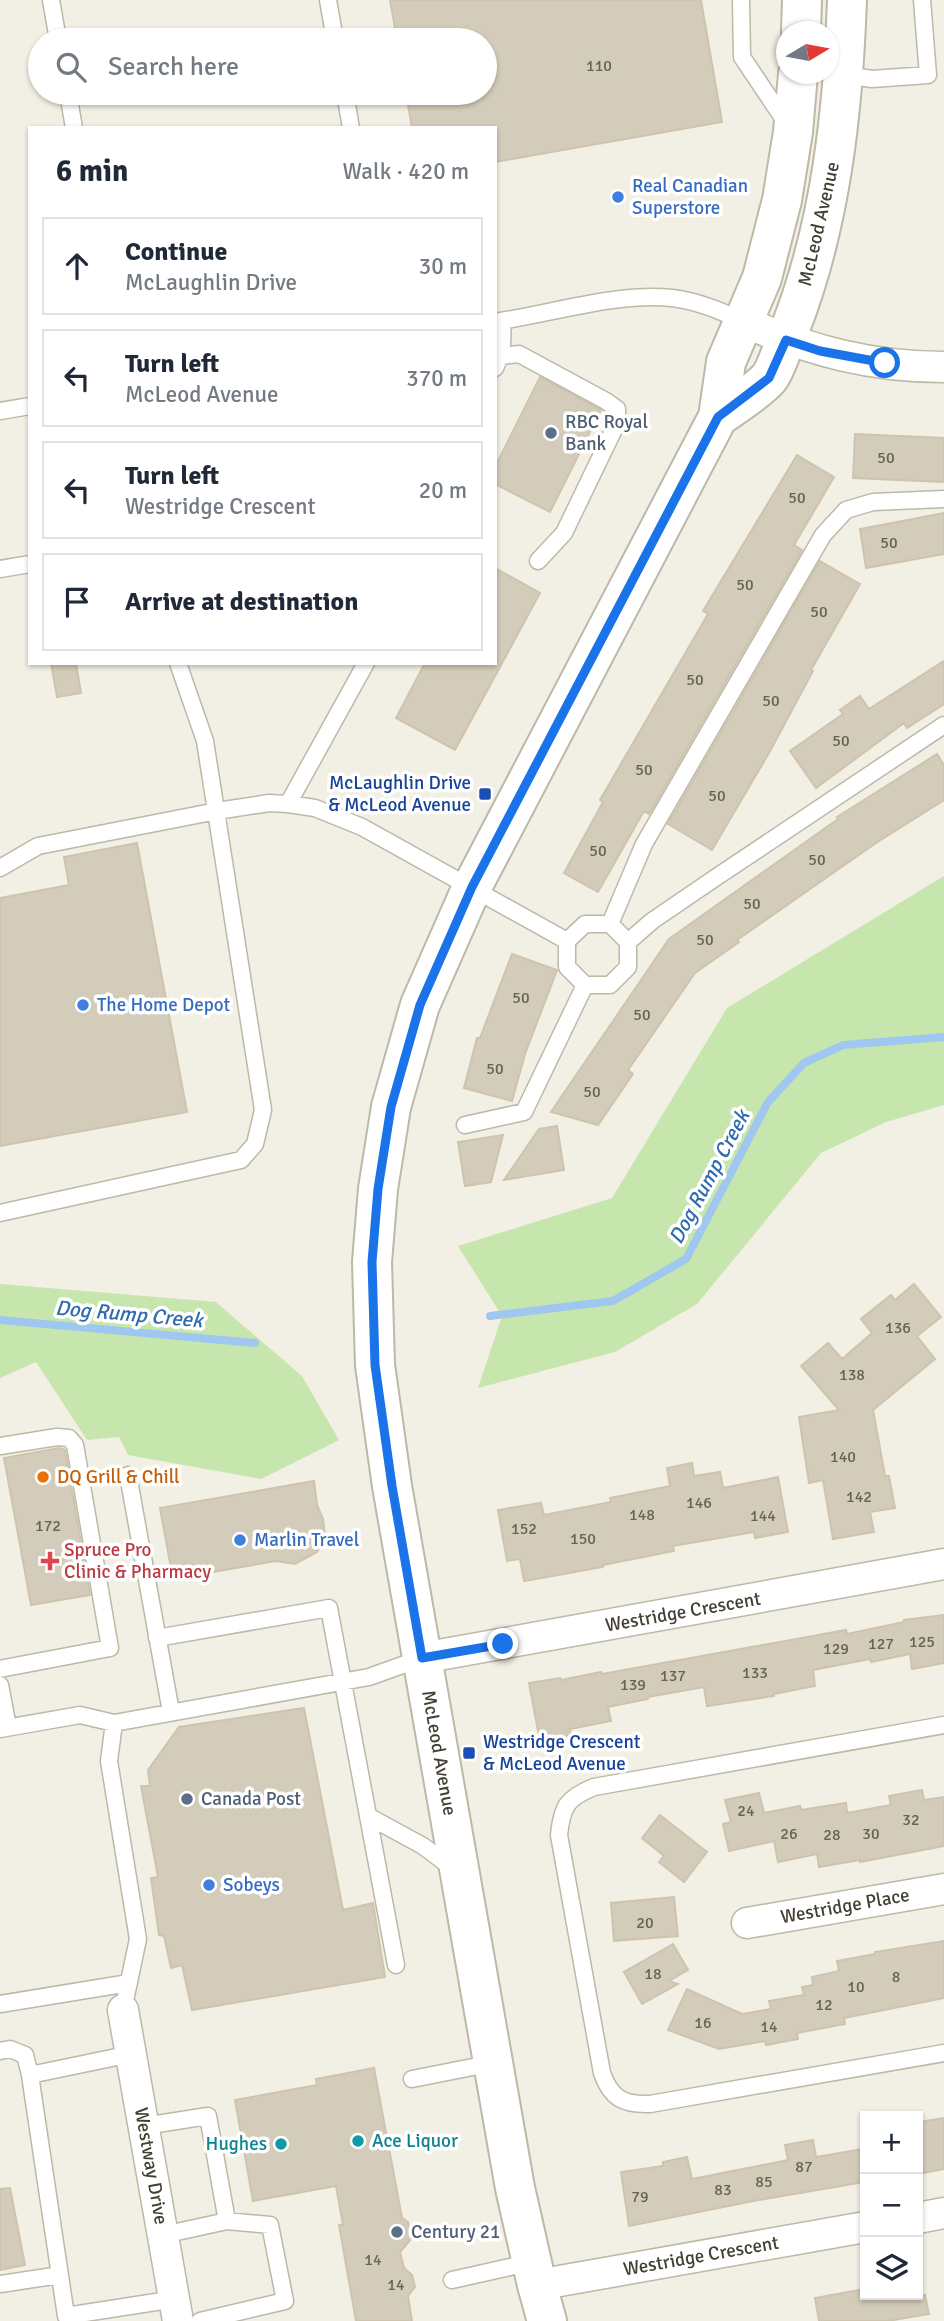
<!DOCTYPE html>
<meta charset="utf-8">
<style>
body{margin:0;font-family:Signika,sans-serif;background:#f2f2f3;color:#1f2937}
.controls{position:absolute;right:21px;bottom:21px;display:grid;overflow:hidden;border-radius:0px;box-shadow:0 2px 5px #0004}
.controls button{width:63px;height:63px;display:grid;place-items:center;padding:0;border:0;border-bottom:2px solid #e0e1e3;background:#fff;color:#1f2937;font:35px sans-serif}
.compass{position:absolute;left:776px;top:21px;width:63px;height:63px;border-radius:50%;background:#fff;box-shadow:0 2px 5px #0004;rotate:80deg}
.stop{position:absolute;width:21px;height:21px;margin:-16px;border:5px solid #1a73e8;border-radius:50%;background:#fff}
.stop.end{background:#1a73e8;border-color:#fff;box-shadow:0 2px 7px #0008}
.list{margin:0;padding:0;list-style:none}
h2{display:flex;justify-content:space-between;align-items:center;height:91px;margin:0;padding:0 28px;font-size:30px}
h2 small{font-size:23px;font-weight:400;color:#747a83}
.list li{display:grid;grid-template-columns:46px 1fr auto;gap:21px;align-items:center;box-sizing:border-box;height:98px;margin:0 14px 14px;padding:0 14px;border:2px solid #e0e1e3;border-radius:0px}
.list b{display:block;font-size:26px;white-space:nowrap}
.list p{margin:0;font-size:23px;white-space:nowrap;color:#747a83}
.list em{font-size:23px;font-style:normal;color:#747a83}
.icon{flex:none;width:38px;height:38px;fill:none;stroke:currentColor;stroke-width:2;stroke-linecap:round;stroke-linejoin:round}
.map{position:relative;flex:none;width:944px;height:2321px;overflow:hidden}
.search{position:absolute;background:#fff;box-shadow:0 2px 5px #0004;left:28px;top:28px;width:469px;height:77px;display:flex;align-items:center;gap:18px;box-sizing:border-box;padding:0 24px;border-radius:38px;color:#747a83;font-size:26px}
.panel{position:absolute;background:#fff;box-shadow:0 2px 5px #0004;left:28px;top:126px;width:469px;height:539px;border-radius:0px}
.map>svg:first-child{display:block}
.green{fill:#c7e6ad}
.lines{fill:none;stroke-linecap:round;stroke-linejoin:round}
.stream{stroke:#a0c7ef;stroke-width:8}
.building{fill:#d3ccba;stroke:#cec4ad;stroke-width:2}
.service-casing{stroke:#bdb8a7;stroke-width:19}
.minor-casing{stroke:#bdb8a7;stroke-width:33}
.tertiary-casing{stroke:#bdb8a7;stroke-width:42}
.service{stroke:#fff;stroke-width:16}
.minor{stroke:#fff;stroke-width:30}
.tertiary{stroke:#fff;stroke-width:38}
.route{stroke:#1a73e8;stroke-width:9}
.shop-dot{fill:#3f7fe0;stroke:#fff;stroke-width:2.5}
.service-dot{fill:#5c6f8a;stroke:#fff;stroke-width:2.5}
.transit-dot{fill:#1a4fb4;stroke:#fff;stroke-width:2.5}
.food-dot{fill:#e8710a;stroke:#fff;stroke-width:2.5}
.health-dot{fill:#e0444e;stroke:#fff;stroke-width:2.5}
.culture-dot{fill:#0f9aa8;stroke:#fff;stroke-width:2.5}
.labels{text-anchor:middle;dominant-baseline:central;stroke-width:7;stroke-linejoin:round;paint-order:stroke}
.number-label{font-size:16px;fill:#686256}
.shop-label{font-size:19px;fill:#366cbe;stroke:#fff;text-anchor:start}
.street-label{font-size:19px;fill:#443f34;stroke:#fff}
.service-label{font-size:19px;fill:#4e5e75;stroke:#fff;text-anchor:start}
.transit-label{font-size:19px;fill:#164399;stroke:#fff;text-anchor:end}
.food-label{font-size:19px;fill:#c56008;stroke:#fff;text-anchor:start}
.health-label{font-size:19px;fill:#be3a42;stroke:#fff;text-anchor:start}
.culture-label{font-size:19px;fill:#0d838f;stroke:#fff;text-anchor:start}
.water-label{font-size:21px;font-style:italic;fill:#2f6cae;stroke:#fff}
</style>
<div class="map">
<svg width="944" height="2321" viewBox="0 0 944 2321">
<rect width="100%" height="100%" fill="#f2efe4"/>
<path class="green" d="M944 876V1105L886 1122 821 1153 697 1304 615 1352 478 1388 502 1316 458 1246 612 1198 727 1008Z
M0 1284 216 1302 302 1376 339 1440 261 1479 128 1455 119 1437 87 1440 36 1362 0 1378Z"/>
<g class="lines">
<path class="stream" d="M490 1316 613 1301 686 1259 768 1102 804 1063 843 1045 944 1037
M0 1320 255 1343"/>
</g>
<path class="building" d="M390 0H701L722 122 495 162V128H412L406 93H485V40H397Z
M540 377 601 410 550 512 495 484V467Z
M855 434 944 438V482L853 478Z
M797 455 834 477 794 545 802 550 649 814 644 811 598 892 564 873 603 802 600 800 708 614 703 611Z
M944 513V554L866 568 860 529Z
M820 561 860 584 811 670 813 671 769 753 712 850 668 824Z
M495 568 540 593 455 750 396 718 425 663H495Z
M944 661V704L907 728 904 723 816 788 790 751 843 714 840 710 860 696 869 709Z
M51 663H76L81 693 57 697Z
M937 754 944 765V800L876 843 737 940 739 942 695 973 628 1070 633 1074 598 1125 551 1112 669 939 838 819 837 817Z
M137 843 187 1112 0 1146V898L69 885 64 857Z
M512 954 557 970 525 1054 512 1101 464 1088 477 1038H480Z
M557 1126 564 1170 504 1180 539 1129Z
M503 1135 491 1182 465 1186 458 1142Z
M914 1284 941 1317 917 1336 935 1359 873 1410 885 1476H889L895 1508 870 1512 874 1532 833 1539 823 1480 809 1483 799 1417 839 1410 801 1366 828 1343 842 1359 872 1333 861 1319 891 1295 895 1300Z
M59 1448 65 1450 90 1595 31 1605 4 1458Z
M692 1463 694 1476 720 1472 723 1488 778 1477 788 1532 755 1538 754 1532 673 1546 674 1551 603 1565V1567L524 1581 520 1559 507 1561 498 1510 541 1503 544 1515 611 1502 610 1498 670 1486 667 1468Z
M314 1481 317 1505 323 1519 325 1537 317 1552 295 1564 276 1561 173 1579 160 1508Z
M944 1615V1663L912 1669 910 1654 871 1662 870 1659 813 1670 815 1686 774 1694V1696L707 1706 704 1687 648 1697V1699L608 1707 611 1721 570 1729 571 1735 540 1741 529 1683 560 1678 561 1680 601 1672 602 1674 846 1630 847 1634 904 1622V1620Z
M304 1708 343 1910 373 1903 385 1977 192 2010 182 1965 171 1968 164 1936 159 1935 151 1878 158 1877 141 1786H150L148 1770 179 1727Z
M922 1790 924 1800 944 1797V1846L860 1862V1860L819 1867 817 1854 778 1862 774 1841 729 1851 723 1824 731 1822 725 1800 759 1793 764 1813 800 1806 801 1810 846 1803 847 1813 891 1805 889 1796Z
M660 1815 707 1852 684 1882 659 1862 664 1856 642 1838Z
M674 1897 678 1936 614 1941 611 1903Z
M944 1941V1998L844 2018 845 2024 797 2033 798 2039 766 2045 765 2041 719 2049 668 2030 687 1989 742 2014 771 2009 769 2001 804 1995 802 1987 813 1985 812 1977 839 1971 837 1961 875 1954V1952Z
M673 1944 688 1970 669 1981 678 1984 642 2004 624 1972Z
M374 2068 402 2218 408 2222 411 2239 400 2252 404 2268 412 2275 415 2287 408 2296 412 2321H356L339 2225H343L336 2186 253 2201 235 2100 317 2085 316 2079Z
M944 2118V2169L918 2174V2122Z
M813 2140 816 2157 863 2149 865 2182 753 2201 629 2226 621 2172 663 2166V2162L687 2157 692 2179 788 2160 785 2145Z
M10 2188 25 2265 0 2270V2189Z
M865 2289V2295H925L929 2314 888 2321H819L815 2298Z"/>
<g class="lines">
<defs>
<path id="service" d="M51 0 58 40
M328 0 335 40
M741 0 742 57 787 124
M844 75 872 79 928 75 922 0
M68 93 74 128
M345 93 351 128
M495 322C549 314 619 292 672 298 697 301 722 311 744 322
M502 356 519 354 606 401 617 409V423L564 533 538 561
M495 368C503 352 503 339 502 321
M0 411 30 406
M0 569 30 564
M288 804 366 663
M0 868 38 846 217 811 269 803 288 804 315 808 362 827 567 941
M585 924H610L628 942V967L610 985H585L567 967V941Z
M610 924 644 844 823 535 846 510 873 502 944 499
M628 942 652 921 715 878 944 725
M465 1125 524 1112 585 985
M0 1213 241 1160 255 1144 263 1110 205 741 178 663
M0 1446 57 1437 69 1438 75 1445 110 1648 0 1669
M128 1475 171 1712
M157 1638 329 1608 396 1965
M0 1685 8 1727
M114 1723 109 1761 138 1939 123 2010
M944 1725 594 1787C567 1798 562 1806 559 1835L602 2073C611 2098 623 2105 650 2104L944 2053
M0 1729 80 1715 114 1723 369 1677 422 1658
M368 1816 423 1846 455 1870
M0 2004 129 1983
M0 2051 10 2049 25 2055 30 2075
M131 2054 30 2075 66 2316 175 2299
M412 2079 493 2063
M144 2126 208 2116 227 2221 163 2235
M452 2280 532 2262
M0 2284 60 2275
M200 2321 285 2301 270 2225 227 2221"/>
<path id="minor" d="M744 322C812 351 870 367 944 367
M422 1658 944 1564
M747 1923 944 1889
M123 2010 178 2321
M918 2218 944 2213
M537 2285 865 2227"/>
<path id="tertiary" d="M801 32 802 0
M718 417C732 407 758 391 769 378 777 368 784 342 790 329 831 224 843 112 847 0
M547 2321 537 2285 515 2188 392 1486 375 1365 372 1262 378 1189 391 1107 420 1005 472 887 718 417 726 362 762 278 782 200 793 132 798 74"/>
</defs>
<use href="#service" class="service-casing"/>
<use href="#minor" class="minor-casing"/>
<use href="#tertiary" class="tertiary-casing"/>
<use href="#service" class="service"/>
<use href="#minor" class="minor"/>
<use href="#tertiary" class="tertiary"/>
</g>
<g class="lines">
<path class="route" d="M503 1644 422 1658 392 1486 375 1365 372 1262 378 1189 391 1107 420 1005 472 887 718 417 769 378 786 340 820 351 885 363"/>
</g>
<g class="shop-dot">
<circle cx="618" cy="197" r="7"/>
<circle cx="83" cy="1005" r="7"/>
<circle cx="240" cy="1540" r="7"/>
<circle cx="209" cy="1885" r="7"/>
</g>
<g class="service-dot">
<circle cx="551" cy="433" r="7"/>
<circle cx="187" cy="1799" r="7"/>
<circle cx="397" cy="2232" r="7"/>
</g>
<g class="transit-dot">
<rect x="478" y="787" width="14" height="14" rx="3.5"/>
<rect x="462" y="1746" width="14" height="14" rx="3.5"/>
</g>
<circle class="food-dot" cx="43" cy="1477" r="7"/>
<path class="health-dot" d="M46.5 1550.5h7v7h7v7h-7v7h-7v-7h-7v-7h7z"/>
<g class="culture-dot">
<circle cx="358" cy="2141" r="7"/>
<circle cx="281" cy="2144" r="7"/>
</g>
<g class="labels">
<g class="number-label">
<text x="599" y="66">110</text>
<text x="886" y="458">50</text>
<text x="797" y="498">50</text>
<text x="889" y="543">50</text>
<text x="745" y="585">50</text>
<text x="819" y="612">50</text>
<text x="695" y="680">50</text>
<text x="771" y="701">50</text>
<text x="841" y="741">50</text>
<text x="644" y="770">50</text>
<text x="717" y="796">50</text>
<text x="598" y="851">50</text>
<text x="817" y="860">50</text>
<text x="752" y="904">50</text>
<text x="705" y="940">50</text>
<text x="521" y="998">50</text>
<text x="642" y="1015">50</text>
<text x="495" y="1069">50</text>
<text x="592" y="1092">50</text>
<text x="898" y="1328">136</text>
<text x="852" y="1375">138</text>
<text x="843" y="1457">140</text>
<text x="859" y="1497">142</text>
<text x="699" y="1503">146</text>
<text x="642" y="1515">148</text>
<text x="763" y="1516">144</text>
<text x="48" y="1526">172</text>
<text x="524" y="1529">152</text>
<text x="583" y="1539">150</text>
<text x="922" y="1642">125</text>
<text x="881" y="1644">127</text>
<text x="836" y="1649">129</text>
<text x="755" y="1673">133</text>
<text x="673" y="1676">137</text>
<text x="633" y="1685">139</text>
<text x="746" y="1811">24</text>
<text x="911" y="1820">32</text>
<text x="789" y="1834">26</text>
<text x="871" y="1834">30</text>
<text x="832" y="1835">28</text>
<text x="645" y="1923">20</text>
<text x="653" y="1974">18</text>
<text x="896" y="1977">8</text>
<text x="856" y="1987">10</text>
<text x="824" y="2005">12</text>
<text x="703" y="2023">16</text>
<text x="769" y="2027">14</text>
<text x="804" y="2167">87</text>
<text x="764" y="2182">85</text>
<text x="723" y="2190">83</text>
<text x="640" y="2197">79</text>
<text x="373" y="2260">14</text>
<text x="396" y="2285">14</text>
</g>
<g class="shop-label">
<text x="632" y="186">Real Canadian<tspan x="632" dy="22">Superstore</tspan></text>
<text x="97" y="1005">The Home Depot</text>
<text x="254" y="1540">Marlin Travel</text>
<text x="223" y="1885">Sobeys</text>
</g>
<g class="street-label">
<text transform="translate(819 224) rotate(-77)">McLeod Avenue</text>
<text transform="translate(683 1612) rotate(-10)">Westridge Crescent</text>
<text transform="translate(439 1753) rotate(80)">McLeod Avenue</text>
<text transform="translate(845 1906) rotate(-10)">Westridge Place</text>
<text transform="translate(151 2166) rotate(80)">Westway Drive</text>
<text transform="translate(701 2256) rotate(-10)">Westridge Crescent</text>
</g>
<g class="service-label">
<text x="565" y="422">RBC Royal<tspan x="565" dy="22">Bank</tspan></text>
<text x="201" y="1799">Canada Post</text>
<text x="411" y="2232">Century 21</text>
</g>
<g class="transit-label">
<text x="471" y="783">McLaughlin Drive<tspan x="471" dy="22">&amp; McLeod Avenue</tspan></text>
<text x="483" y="1742" text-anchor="start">Westridge Crescent<tspan x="483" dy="22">&amp; McLeod Avenue</tspan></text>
</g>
<g class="food-label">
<text x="57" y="1477">DQ Grill &amp; Chill</text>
</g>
<g class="health-label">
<text x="64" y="1550">Spruce Pro<tspan x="64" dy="22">Clinic &amp; Pharmacy</tspan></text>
</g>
<g class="culture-label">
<text x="372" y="2141">Ace Liquor</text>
<text x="267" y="2144" text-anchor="end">Hughes</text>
</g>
<g class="water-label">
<text transform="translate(709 1177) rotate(-62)">Dog Rump Creek</text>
<text transform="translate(129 1314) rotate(5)">Dog Rump Creek</text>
</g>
</g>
</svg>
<div class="controls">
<button>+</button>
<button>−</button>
<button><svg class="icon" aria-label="layers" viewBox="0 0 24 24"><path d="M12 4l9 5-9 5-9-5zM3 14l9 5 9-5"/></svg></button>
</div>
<svg class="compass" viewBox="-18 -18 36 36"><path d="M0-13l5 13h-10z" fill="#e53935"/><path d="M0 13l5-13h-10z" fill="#747a83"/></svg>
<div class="stop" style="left:885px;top:363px"></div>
<div class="stop end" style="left:503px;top:1644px"></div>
<div class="search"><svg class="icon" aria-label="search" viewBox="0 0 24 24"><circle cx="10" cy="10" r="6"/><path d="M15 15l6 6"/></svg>Search here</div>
<section class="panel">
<h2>6 min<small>Walk · 420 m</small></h2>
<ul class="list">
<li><svg class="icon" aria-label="ahead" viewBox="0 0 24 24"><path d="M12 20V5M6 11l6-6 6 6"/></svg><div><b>Continue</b><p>McLaughlin Drive</p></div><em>30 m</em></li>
<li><svg class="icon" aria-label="left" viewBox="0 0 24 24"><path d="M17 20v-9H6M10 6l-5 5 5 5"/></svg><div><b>Turn left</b><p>McLeod Avenue</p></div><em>370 m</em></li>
<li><svg class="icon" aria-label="left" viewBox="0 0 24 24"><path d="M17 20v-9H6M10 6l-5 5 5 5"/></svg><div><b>Turn left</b><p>Westridge Crescent</p></div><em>20 m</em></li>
<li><svg class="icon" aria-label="arrive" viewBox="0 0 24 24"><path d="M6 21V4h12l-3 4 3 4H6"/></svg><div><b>Arrive at destination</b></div></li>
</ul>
</section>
</div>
